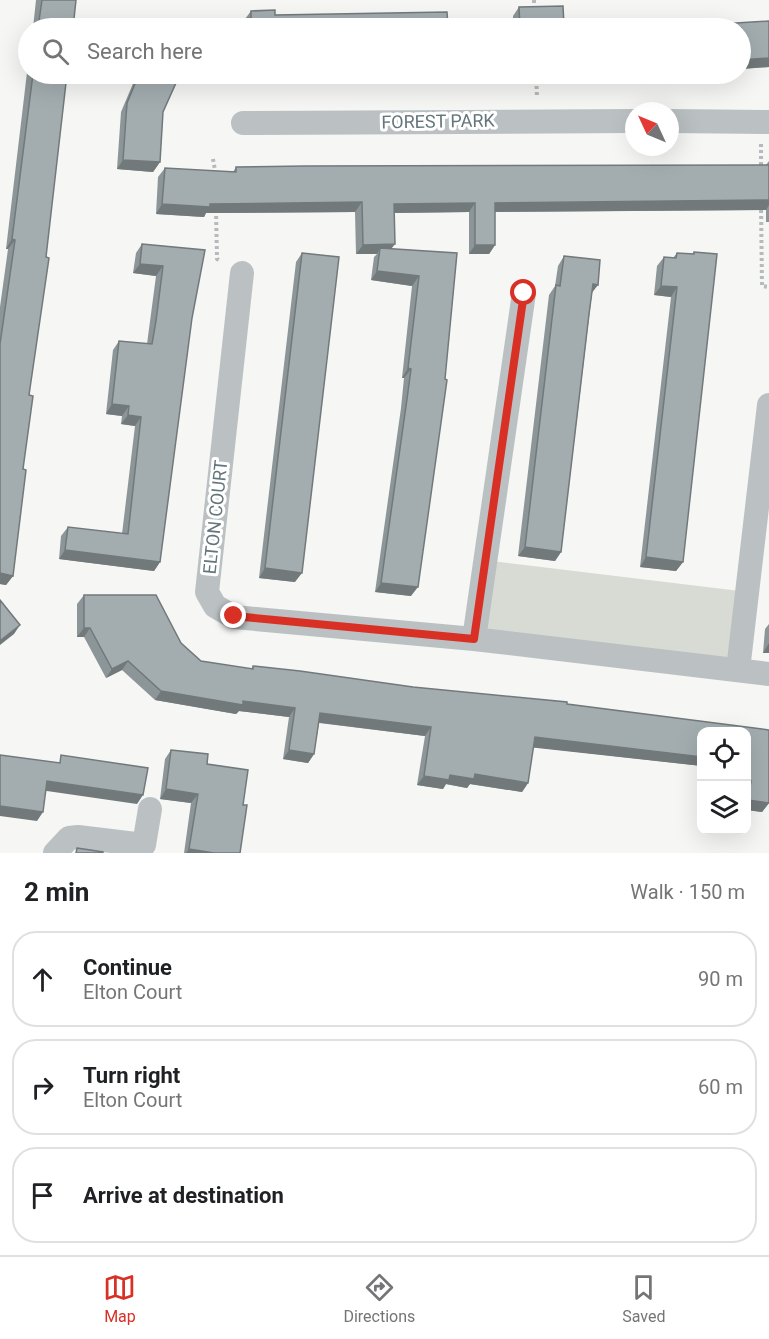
<!DOCTYPE html>
<meta charset="utf-8">
<style>
body{margin:0;font-family:Roboto,sans-serif;background:#f2f2f2;color:#202124}
.controls{position:absolute;right:18px;bottom:18px;display:grid;overflow:hidden;border-radius:12px;box-shadow:0 6px 24px #0002}
.controls button{width:54px;height:54px;display:grid;place-items:center;padding:0;border:0;border-bottom:2px solid #e0e0e0;background:#fff;color:#202124;font:30px sans-serif}
.compass{position:absolute;left:625px;top:102px;width:54px;height:54px;border-radius:50%;background:#fff;box-shadow:0 6px 24px #0002;rotate:314deg}
.stop{position:absolute;width:18px;height:18px;margin:-14px;border:4px solid #d93025;border-radius:50%;background:#fff}
.stop.end{background:#d93025;border-color:#fff;box-shadow:0 2px 6px #0008}
.list{margin:0;padding:0;list-style:none}
h2{display:flex;justify-content:space-between;align-items:center;height:78px;margin:0;padding:0 24px;font-size:26px}
h2 small{font-size:20px;font-weight:400;color:#757577}
.list li{display:grid;grid-template-columns:39px 1fr auto;gap:18px;align-items:center;box-sizing:border-box;height:96px;margin:0 12px 12px;padding:0 12px;border:2px solid #e0e0e0;border-radius:24px}
.list b{display:block;font-size:22px;white-space:nowrap}
.list p{margin:0;font-size:20px;white-space:nowrap;color:#757577}
.list em{font-size:20px;font-style:normal;color:#757577}
.icon{flex:none;width:33px;height:33px;fill:none;stroke:currentColor;stroke-width:2;stroke-linecap:round;stroke-linejoin:round}
.map{position:relative;flex:none;width:769px;height:853px;overflow:hidden}
.search{position:absolute;background:#fff;box-shadow:0 6px 24px #0002;left:18px;right:18px;top:18px;height:66px;display:flex;align-items:center;gap:15px;box-sizing:border-box;padding:0 21px;border-radius:33px;color:#757577;font-size:22px}
.sheet{height:402px;background:#fff}
nav{display:flex;justify-content:space-around;align-items:center;box-sizing:border-box;height:84px;border-top:2px solid #e0e0e0;background:#fff;font-size:16px;color:#757577}
nav a{display:grid;justify-items:center;gap:3px}
nav .on{color:#d93025}
.map>svg:first-child{display:block}
.grass{fill:#d7dbd3}
.lines{fill:none;stroke-linecap:round;stroke-linejoin:round}
.path{stroke:#b6babc;stroke-width:4;stroke-dasharray:3 3;stroke-linecap:butt}
.street{stroke:#bbc1c3;stroke-width:24}
.wall{fill:#8c9597}
.shaded-wall{fill:#72797b}
.building{fill:#a3adb0;stroke:#72797b;stroke-width:1.5}
.route{stroke:#d93025;stroke-width:8}
.labels{text-anchor:middle;dominant-baseline:central;stroke-width:6;stroke-linejoin:round;paint-order:stroke}
.street-label{font-size:18px;fill:#64767c;stroke:#fff}
</style>
<div class="map">
<svg width="769" height="853" viewBox="0 0 769 853">
<rect width="100%" height="100%" fill="#f6f6f4"/>
<path class="grass" d="M483 560 748 592 738 670 474 639Z"/>
<g class="lines">
<path class="path" d="M534 0V11
M536 74 537 97
M761 144V167
M213 159 216 176
M761 204 762 286 769 287
M216 210 217 259 221 261"/>
<path class="street" d="M670 121 769 122
M243 123 634 121
M242 273 207 592 215 606 234 617 474 639 769 674
M474 639 524 293
M738 670 769 405
M55 853 69 838 78 837 144 845 150 809"/>
</g>
<path class="wall" d="M36 0H76L73 28H33Z
M519 7 564 26 720 24 769 21V67L741 69V28H179L245 19 251 11 275 15 448 26H513V16Z
M28 64V74H67L29 395 23 469 13 576 6 585 0 584V307L8 249H6Z
M137 74H183H180L163 112 160 162 153 172 117 169 121 112Z
M769 161V222H766V210L495 212V245L489 254H469V212L394 213 391 249 457 253 411 596 375 592 401 408 404 378H402L412 286 371 280 374 257 377 254H356L355 212 206 213 204 217 156 214 158 177 165 168 233 172 236 167 766 165Z
M142 244 205 250 192 318 160 562 154 571 59 559 61 536 68 527 122 534 135 426 121 424 122 416 106 414 113 350 119 341 147 344 156 276 133 273 136 253Z
M694 252 683 562 676 571 640 567 671 297 654 295 657 266 664 257 673 258 677 253 692 254Z
M302 253 295 582 259 578 296 262Z
M564 256 592 293 561 552 555 561 518 556 549 295 555 286 558 266Z
M84 595 181 643 201 661 251 669 253 666 413 687 567 704 769 730V803L762 812 747 810V732H702V766L533 747 528 783 522 792 470 784 467 788 446 784 443 789 417 785 425 736 319 723 314 754 308 763 283 759 289 717 239 711 236 714 155 700 122 670 106 678 84 637H77V604Z
M769 624V653H763L765 629Z
M171 750 207 764 243 805 240 853H184L191 803 160 799 165 759Z"/>
<path class="shaded-wall" d="M769 58V67L741 69V60Z
M123 160 160 162 153 172 117 169Z
M769 200V205L766 210 489 212 495 203Z
M362 202 355 212 206 213 204 217 156 214 162 204Z
M475 203 469 212 387 213 394 204Z
M12 239 15 240 8 249H6Z
M395 244 388 253 380 248 377 254H356L363 245Z
M475 245H495L489 254H469Z
M140 264 163 266 156 276 133 273Z
M377 271 419 276 412 286 371 280Z
M593 284 598 285 591 294Z
M661 286 677 287 671 297 654 295Z
M408 368 411 369 404 378H402Z
M112 404 129 406 122 416 106 414Z
M128 415 141 417 135 426 121 424Z
M525 547 561 552 555 561 518 556Z
M65 550 160 562 154 571 59 559Z
M646 557 683 562 676 571 640 567Z
M265 568 302 573 295 582 259 578Z
M0 573 13 576 6 585 0 584Z
M381 583 418 587 411 596 375 592Z
M20 625 14 634 0 645V641Z
M84 628H90L84 637H77Z
M769 643V653H763Z
M128 661 122 670 106 678 112 669Z
M161 691 243 701 295 708 289 717 239 711 236 714 155 700Z
M320 713 431 727 425 736 314 722Z
M535 737 702 757V766L528 747Z
M289 750 314 754 308 763 283 759Z
M475 774 528 783 522 792 470 784 467 788 446 784 443 789 417 785 424 776Z
M47 781 143 795 137 804 40 790Z
M747 781H751L747 787Z
M166 789 198 794 191 803 160 799Z
M748 800 769 803 762 812 747 810V803Z
M0 806 43 812 37 821 0 816Z
M189 849 214 853H186Z"/>
<path class="building" d="M42 0H76L73 28H38Z
M563 6 564 26 720 24 769 21V58L741 60V28H179L251 18V11L275 10V15L447 12 448 26H520L519 7Z
M161 20 168 28H158Z
M33 74H67L46 257 49 258 29 395 33 396 23 469 26 470 13 576 0 573V344L15 240 12 239Z
M139 74H180L163 112 160 162 123 160 127 103Z
M769 165V200L495 203V245H475V203L394 204 395 244 363 245 362 202 210 204V207L162 204 165 168 236 172V167L305 166Z
M142 244 205 250 192 318 160 562 65 550 68 527 128 534 141 417 128 415 129 406 112 404 119 341 152 344 156 321 163 266 140 264Z
M380 248 457 253 445 379 447 380 418 587 381 583 407 399 411 369 408 368 419 276 377 271Z
M694 252 717 254 683 562 646 557 677 287 661 286 664 257 676 258 677 253 694 254Z
M302 253 339 257 302 573 265 568Z
M564 256 600 260 598 285 593 284 589 314 561 552 525 547 556 285 560 286Z
M84 595H156L181 643 201 661 253 669V666L300 671 413 687 567 702V704L769 730V803L748 800 751 781H747V732H702V757L535 737 528 783 475 774 474 779 450 775 449 780 424 776 431 727 320 713 314 754 289 750 295 708 243 701V705L161 691 128 661 112 669 90 628H84Z
M0 600 20 625 0 641Z
M171 750 208 754 207 764 248 770 243 805H247L240 853H214L189 849 198 794 166 789Z
M0 755 60 763 61 755 148 768 143 795 47 781 43 812 0 806Z
M77 848 103 852V853H76Z"/>
<g class="lines">
<path class="route" d="M234 616 474 639 524 293"/>
</g>
<g class="labels">
<g class="street-label">
<text transform="translate(438 121) rotate(-1)">FOREST PARK</text>
<text transform="translate(215 517) rotate(-84)">ELTON COURT</text>
</g>
</g>
</svg>
<div class="controls">
<button><svg class="icon" aria-label="locate" viewBox="0 0 24 24"><circle cx="12" cy="12" r="6"/><path d="M12 2v4M12 18v4M2 12h4M18 12h4"/></svg></button>
<button><svg class="icon" aria-label="layers" viewBox="0 0 24 24"><path d="M12 4l9 5-9 5-9-5zM3 14l9 5 9-5"/></svg></button>
</div>
<svg class="compass" viewBox="-18 -18 36 36"><path d="M0-13l5 13h-10z" fill="#e53935"/><path d="M0 13l5-13h-10z" fill="#757577"/></svg>
<div class="stop" style="left:524px;top:293px"></div>
<div class="stop end" style="left:234px;top:616px"></div>
<div class="search"><svg class="icon" aria-label="search" viewBox="0 0 24 24"><circle cx="10" cy="10" r="6"/><path d="M15 15l6 6"/></svg>Search here</div>
</div>
<section class="sheet">
<h2>2 min<small>Walk · 150 m</small></h2>
<ul class="list">
<li><svg class="icon" aria-label="ahead" viewBox="0 0 24 24"><path d="M12 20V5M6 11l6-6 6 6"/></svg><div><b>Continue</b><p>Elton Court</p></div><em>90 m</em></li>
<li><svg class="icon" aria-label="right" viewBox="0 0 24 24"><path d="M7 20v-9h11M14 6l5 5-5 5"/></svg><div><b>Turn right</b><p>Elton Court</p></div><em>60 m</em></li>
<li><svg class="icon" aria-label="arrive" viewBox="0 0 24 24"><path d="M6 21V4h12l-3 4 3 4H6"/></svg><div><b>Arrive at destination</b></div></li>
</ul>
</section>
<nav>
<a class="on"><svg class="icon" aria-label="map" viewBox="0 0 24 24"><path d="M3 6l6-2 6 2 6-2v14l-6 2-6-2-6 2zM9 4v14M15 6v14"/></svg>Map</a>
<a><svg class="icon" aria-label="directions" viewBox="0 0 24 24"><path d="M12 3l9 9-9 9-9-9zM9 14v-3h6M13 9l2 2-2 2"/></svg>Directions</a>
<a><svg class="icon" aria-label="saved" viewBox="0 0 24 24"><path d="M7 4h10v16l-5-4-5 4z"/></svg>Saved</a>
</nav>
